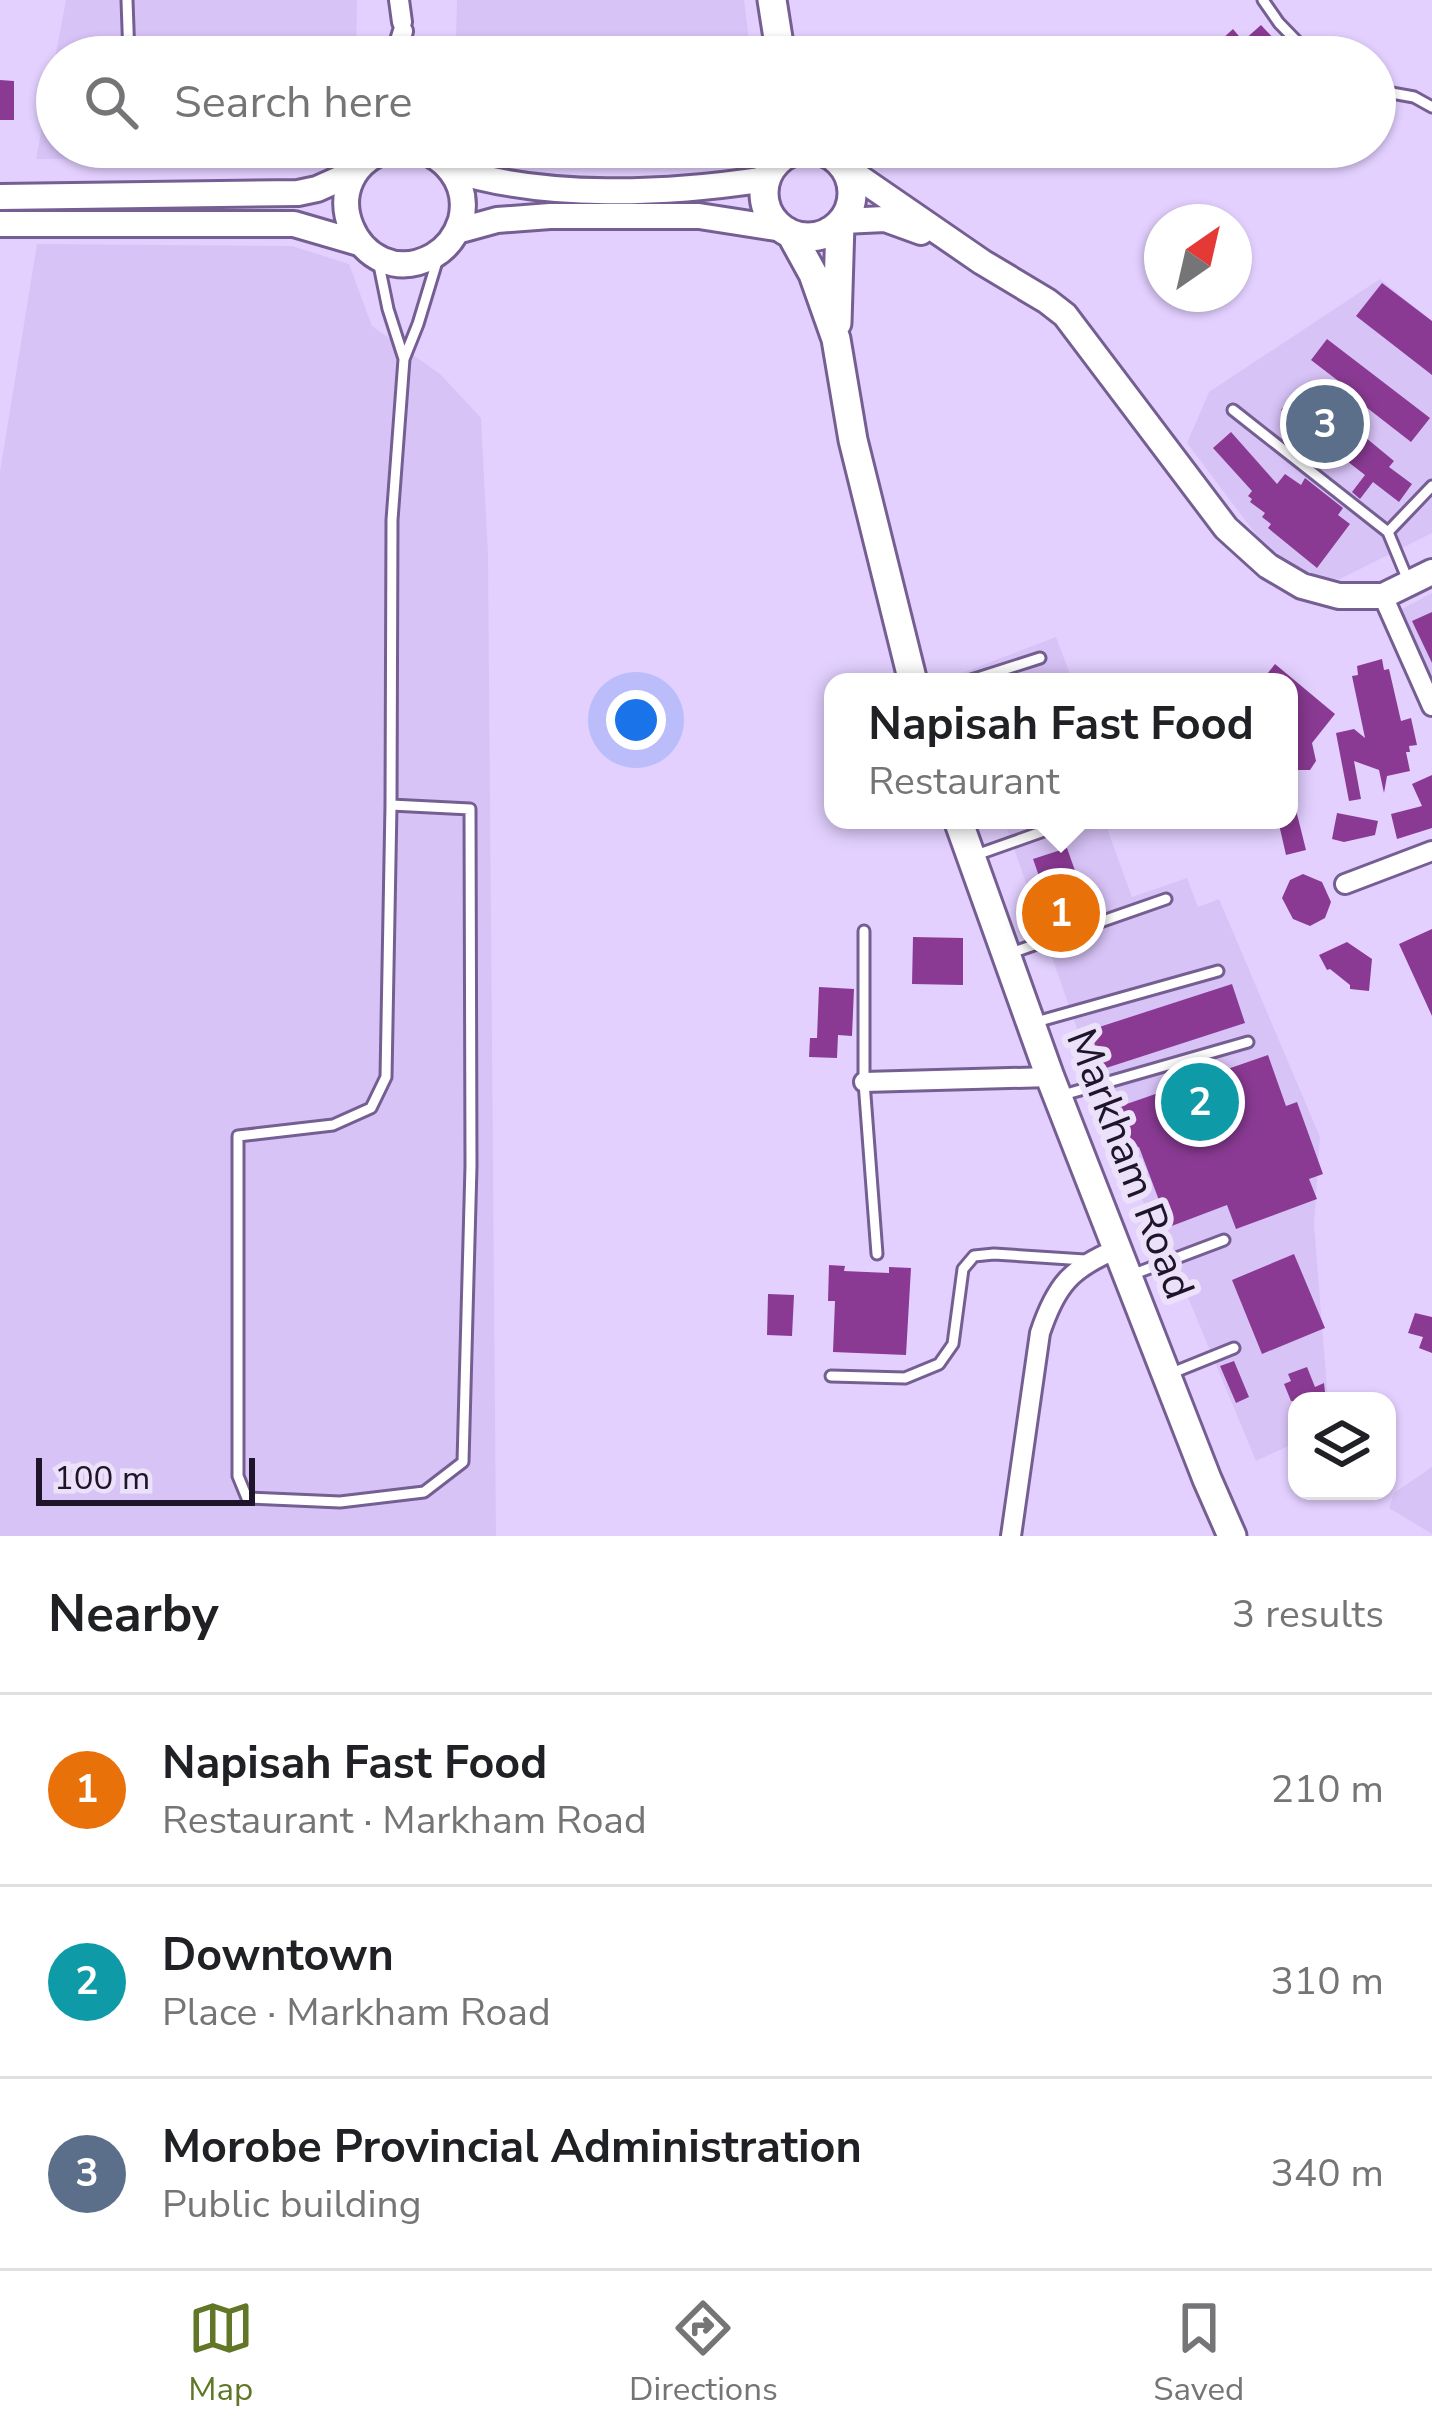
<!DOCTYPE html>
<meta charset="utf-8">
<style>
body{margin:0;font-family:"Nunito Sans",sans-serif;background:#f2f2f2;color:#202124}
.controls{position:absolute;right:36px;bottom:36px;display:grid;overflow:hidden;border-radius:24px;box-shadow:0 3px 9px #0004}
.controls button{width:108px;height:108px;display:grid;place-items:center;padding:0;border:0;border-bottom:3px solid #e0e0e0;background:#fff;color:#202124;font:60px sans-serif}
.compass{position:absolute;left:1144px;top:204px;width:108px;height:108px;border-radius:50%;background:#fff;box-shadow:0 3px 9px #0004;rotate:34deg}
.scale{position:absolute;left:36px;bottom:30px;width:219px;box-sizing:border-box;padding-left:12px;border:6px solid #1e152a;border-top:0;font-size:33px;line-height:42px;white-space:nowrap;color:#1e152a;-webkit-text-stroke:9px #ebe2fa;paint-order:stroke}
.you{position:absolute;left:636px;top:720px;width:42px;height:42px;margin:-30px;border:9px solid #fff;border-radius:50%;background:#1a73e8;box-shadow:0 0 0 18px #1a73e833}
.badge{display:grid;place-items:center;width:78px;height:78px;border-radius:50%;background:#617627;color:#fff;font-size:39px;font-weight:700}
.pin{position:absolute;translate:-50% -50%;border:6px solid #fff;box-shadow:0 3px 12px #0006}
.popup{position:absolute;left:824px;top:673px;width:474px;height:156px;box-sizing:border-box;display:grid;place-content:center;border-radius:24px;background:#fff;filter:drop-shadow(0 3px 9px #0005);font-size:39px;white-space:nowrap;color:#757577}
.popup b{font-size:45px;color:#202124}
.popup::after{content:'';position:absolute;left:50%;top:100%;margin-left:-24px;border:24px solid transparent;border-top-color:#fff}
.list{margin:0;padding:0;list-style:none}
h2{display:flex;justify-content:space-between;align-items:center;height:156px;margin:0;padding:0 48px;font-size:51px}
h2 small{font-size:39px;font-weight:400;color:#757577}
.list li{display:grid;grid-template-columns:78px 1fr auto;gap:36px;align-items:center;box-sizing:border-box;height:192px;padding:0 48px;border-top:3px solid #e0e0e0}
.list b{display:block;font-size:45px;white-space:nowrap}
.list p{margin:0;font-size:39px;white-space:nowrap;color:#757577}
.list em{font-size:39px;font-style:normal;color:#757577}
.icon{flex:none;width:66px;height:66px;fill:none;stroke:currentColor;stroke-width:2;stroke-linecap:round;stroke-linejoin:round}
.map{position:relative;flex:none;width:1432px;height:1536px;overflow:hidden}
.search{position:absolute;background:#fff;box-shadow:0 3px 9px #0004;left:36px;right:36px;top:36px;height:132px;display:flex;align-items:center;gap:30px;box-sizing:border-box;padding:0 42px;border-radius:66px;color:#757577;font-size:45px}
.sheet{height:732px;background:#fff}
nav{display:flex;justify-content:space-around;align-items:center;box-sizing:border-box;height:168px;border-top:3px solid #e0e0e0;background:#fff;font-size:33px;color:#757577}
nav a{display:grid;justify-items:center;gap:6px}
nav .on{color:#617627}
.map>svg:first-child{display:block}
.built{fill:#d8c3f7}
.building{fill:#8a3a93}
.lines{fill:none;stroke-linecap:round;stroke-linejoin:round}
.lane-casing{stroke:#755f92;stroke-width:15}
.street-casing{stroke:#755f92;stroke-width:24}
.secondary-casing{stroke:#755f92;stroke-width:30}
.primary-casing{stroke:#755f92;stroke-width:33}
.lane{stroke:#fff;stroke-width:9}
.street{stroke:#fff;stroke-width:18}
.secondary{stroke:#fff;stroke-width:24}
.primary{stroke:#fff;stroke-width:27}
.labels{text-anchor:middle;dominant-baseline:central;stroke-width:12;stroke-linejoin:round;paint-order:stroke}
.street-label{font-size:42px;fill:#1e152a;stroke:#ebe2fa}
</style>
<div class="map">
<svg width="1432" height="1536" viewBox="0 0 1432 1536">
<rect width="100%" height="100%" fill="#e3d0ff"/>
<path class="built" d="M66 0H357L356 57H57V147L345 148 308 160 36 159Z
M457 0H744L751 57H476L475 39 456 36Z
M37 244 292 246 349 264 372 326 440 374 481 418 488 555 496 1536H0V472Z
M1380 279 1432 321V533L1340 579 1305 577 1257 536 1187 443 1209 392Z
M1432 593V685L1398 611Z
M1056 637 1073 682H956L954 676Z
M1004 820H1104L1132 897 1187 878 1198 907 1219 899 1320 1137 1314 1224 1328 1401H1297V1442L1256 1461 1182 1283 1176 1284 1098 1089Z
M1432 1467V1534L1389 1508 1394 1493Z"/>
<path class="building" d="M1261 25 1274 39 1253 57H1234L1220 41 1233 29 1243 41Z
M0 80 14 81V120H0Z
M1382 283 1432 321V375L1356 316Z
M1327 339 1430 418 1411 442 1339 386 1341 383 1311 360Z
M1294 393 1319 412 1325 404 1394 461 1389 467 1412 484 1399 502 1373 482 1360 499 1352 492 1365 475 1281 410Z
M1231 432 1277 484 1285 474 1301 485 1305 478 1343 508 1338 515 1350 524 1317 568 1268 528 1271 524 1262 517 1265 513 1250 502 1252 499 1248 496 1252 491 1213 448Z
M1432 612V663L1412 621Z
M1382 659 1384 670 1389 669 1401 721 1411 718 1417 745 1409 746 1410 752H1406L1410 771 1387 776 1384 793 1379 770 1354 761 1361 799 1349 801 1336 733 1354 729 1365 738 1352 676 1358 675 1357 666Z
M1275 664 1335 714 1312 743 1316 761 1310 770H1289V682H1261Z
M1432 775V828L1397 839 1391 814 1422 806 1412 784Z
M1289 798H1293L1306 850 1286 855 1278 820H1289Z
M1337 813 1378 821 1375 835 1344 842 1332 839Z
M1067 848 1090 913 1056 925 1033 859Z
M1303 874 1322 882 1331 902 1325 918 1310 926 1293 919 1282 898 1290 880Z
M1432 929V1016L1399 944Z
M913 937 963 938V985L912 984Z
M1347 942 1372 959 1369 991 1350 989V985L1330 969 1327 970 1319 955Z
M1232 984 1245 1023 1103 1069 1090 1030Z
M819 987 854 989 852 1036 838 1035 837 1058 809 1057 810 1038H817Z
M1268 1055 1286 1106 1297 1102 1323 1174 1309 1179 1317 1199 1236 1229 1227 1205 1169 1227 1139 1147 1133 1149 1118 1107Z
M1294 1254 1325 1328 1262 1354 1232 1280Z
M829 1265 845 1266 844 1271 889 1273V1267L911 1268 906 1355 833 1352 835 1301H828Z
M768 1294 794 1295 792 1336 767 1335Z
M1415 1313 1432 1317V1353L1419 1348 1423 1337 1408 1333Z
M1234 1361 1249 1397 1236 1403 1220 1366Z
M1307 1367 1315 1387 1324 1383 1326 1401H1291L1284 1384 1291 1381 1288 1374Z"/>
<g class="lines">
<defs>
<path id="lane" d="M127 0 129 57
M1263 0 1279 23 1312 57
M1375 90 1414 97 1432 107
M378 260 388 309 404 359
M1233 410 1388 532
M1407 578 1388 532 1432 486
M965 682 1040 658
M391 805 386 1077 371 1108 333 1125 238 1136V1476L247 1498 340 1502 424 1492 463 1462 471 1166 470 809 391 805 392 520 404 359 418 324 438 258
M976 855 1075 820
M864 931V1082L877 1254
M1011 953 1166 899
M1036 1022 1218 971
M1063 1095 1248 1042
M1134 1274 1224 1240
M1172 1373 1234 1348
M831 1376 905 1378 939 1364 953 1344 963 1269 974 1256 994 1254 1085 1260"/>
<path id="street" d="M399 0 402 22
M395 57 403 31
M1383 596 1432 706
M1345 884 1432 851
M864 1082 1050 1077
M1011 1536 1040 1333C1056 1285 1071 1268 1117 1249"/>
<path id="secondary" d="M395 147C301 173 359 297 433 256 447 248 456 236 461 220 470 183 444 153 409 147
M844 167 982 262 1047 301 1065 315 1226 528 1268 566 1302 586 1339 596H1383L1432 572
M450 169C545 200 668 194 766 179
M0 197 298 193 317 189 355 172
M843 221 885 219 921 232
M0 224H294L359 243
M457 231 497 220 550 216H699L783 229"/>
<path id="primary" d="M772 0 781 57
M764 193a44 44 0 1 1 88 0a44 44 0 1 1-88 0Z
M791 234 813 274 836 339 853 440 913 682
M837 323 840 224
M958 820 1050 1077 1207 1479 1232 1536"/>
</defs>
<use href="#lane" class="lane-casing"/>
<use href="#street" class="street-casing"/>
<use href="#secondary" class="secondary-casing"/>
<use href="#primary" class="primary-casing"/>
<use href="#lane" class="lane"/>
<use href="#street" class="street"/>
<use href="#secondary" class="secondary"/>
<use href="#primary" class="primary"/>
</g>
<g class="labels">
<g class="street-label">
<text transform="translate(1130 1164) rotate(69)">Markham Road</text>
</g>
</g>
</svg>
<div class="controls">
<button><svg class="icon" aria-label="layers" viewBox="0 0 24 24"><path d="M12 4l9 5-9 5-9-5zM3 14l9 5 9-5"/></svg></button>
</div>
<svg class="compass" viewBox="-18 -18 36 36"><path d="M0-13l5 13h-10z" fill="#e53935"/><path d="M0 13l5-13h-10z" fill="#757577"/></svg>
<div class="scale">100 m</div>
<div class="you"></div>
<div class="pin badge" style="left:1061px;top:913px;background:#e8710a">1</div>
<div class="popup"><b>Napisah Fast Food</b>Restaurant</div>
<div class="pin badge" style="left:1200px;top:1102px;background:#0f9aa8">2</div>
<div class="pin badge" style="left:1325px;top:424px;background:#5c6f8a">3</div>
<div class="search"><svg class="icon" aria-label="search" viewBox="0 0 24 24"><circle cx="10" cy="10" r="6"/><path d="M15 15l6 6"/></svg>Search here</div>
</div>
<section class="sheet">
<h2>Nearby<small>3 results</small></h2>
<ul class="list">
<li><span class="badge" style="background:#e8710a">1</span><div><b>Napisah Fast Food</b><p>Restaurant · Markham Road</p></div><em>210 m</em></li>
<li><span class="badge" style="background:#0f9aa8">2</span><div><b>Downtown</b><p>Place · Markham Road</p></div><em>310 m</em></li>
<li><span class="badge" style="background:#5c6f8a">3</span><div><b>Morobe Provincial Administration</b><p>Public building</p></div><em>340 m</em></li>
</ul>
</section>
<nav>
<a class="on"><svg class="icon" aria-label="map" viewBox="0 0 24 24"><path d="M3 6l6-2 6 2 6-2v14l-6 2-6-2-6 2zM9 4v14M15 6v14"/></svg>Map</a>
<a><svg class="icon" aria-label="directions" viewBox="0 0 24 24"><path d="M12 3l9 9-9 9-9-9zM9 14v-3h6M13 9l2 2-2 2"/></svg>Directions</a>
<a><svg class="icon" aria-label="saved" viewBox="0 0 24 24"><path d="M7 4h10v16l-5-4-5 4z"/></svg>Saved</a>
</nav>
